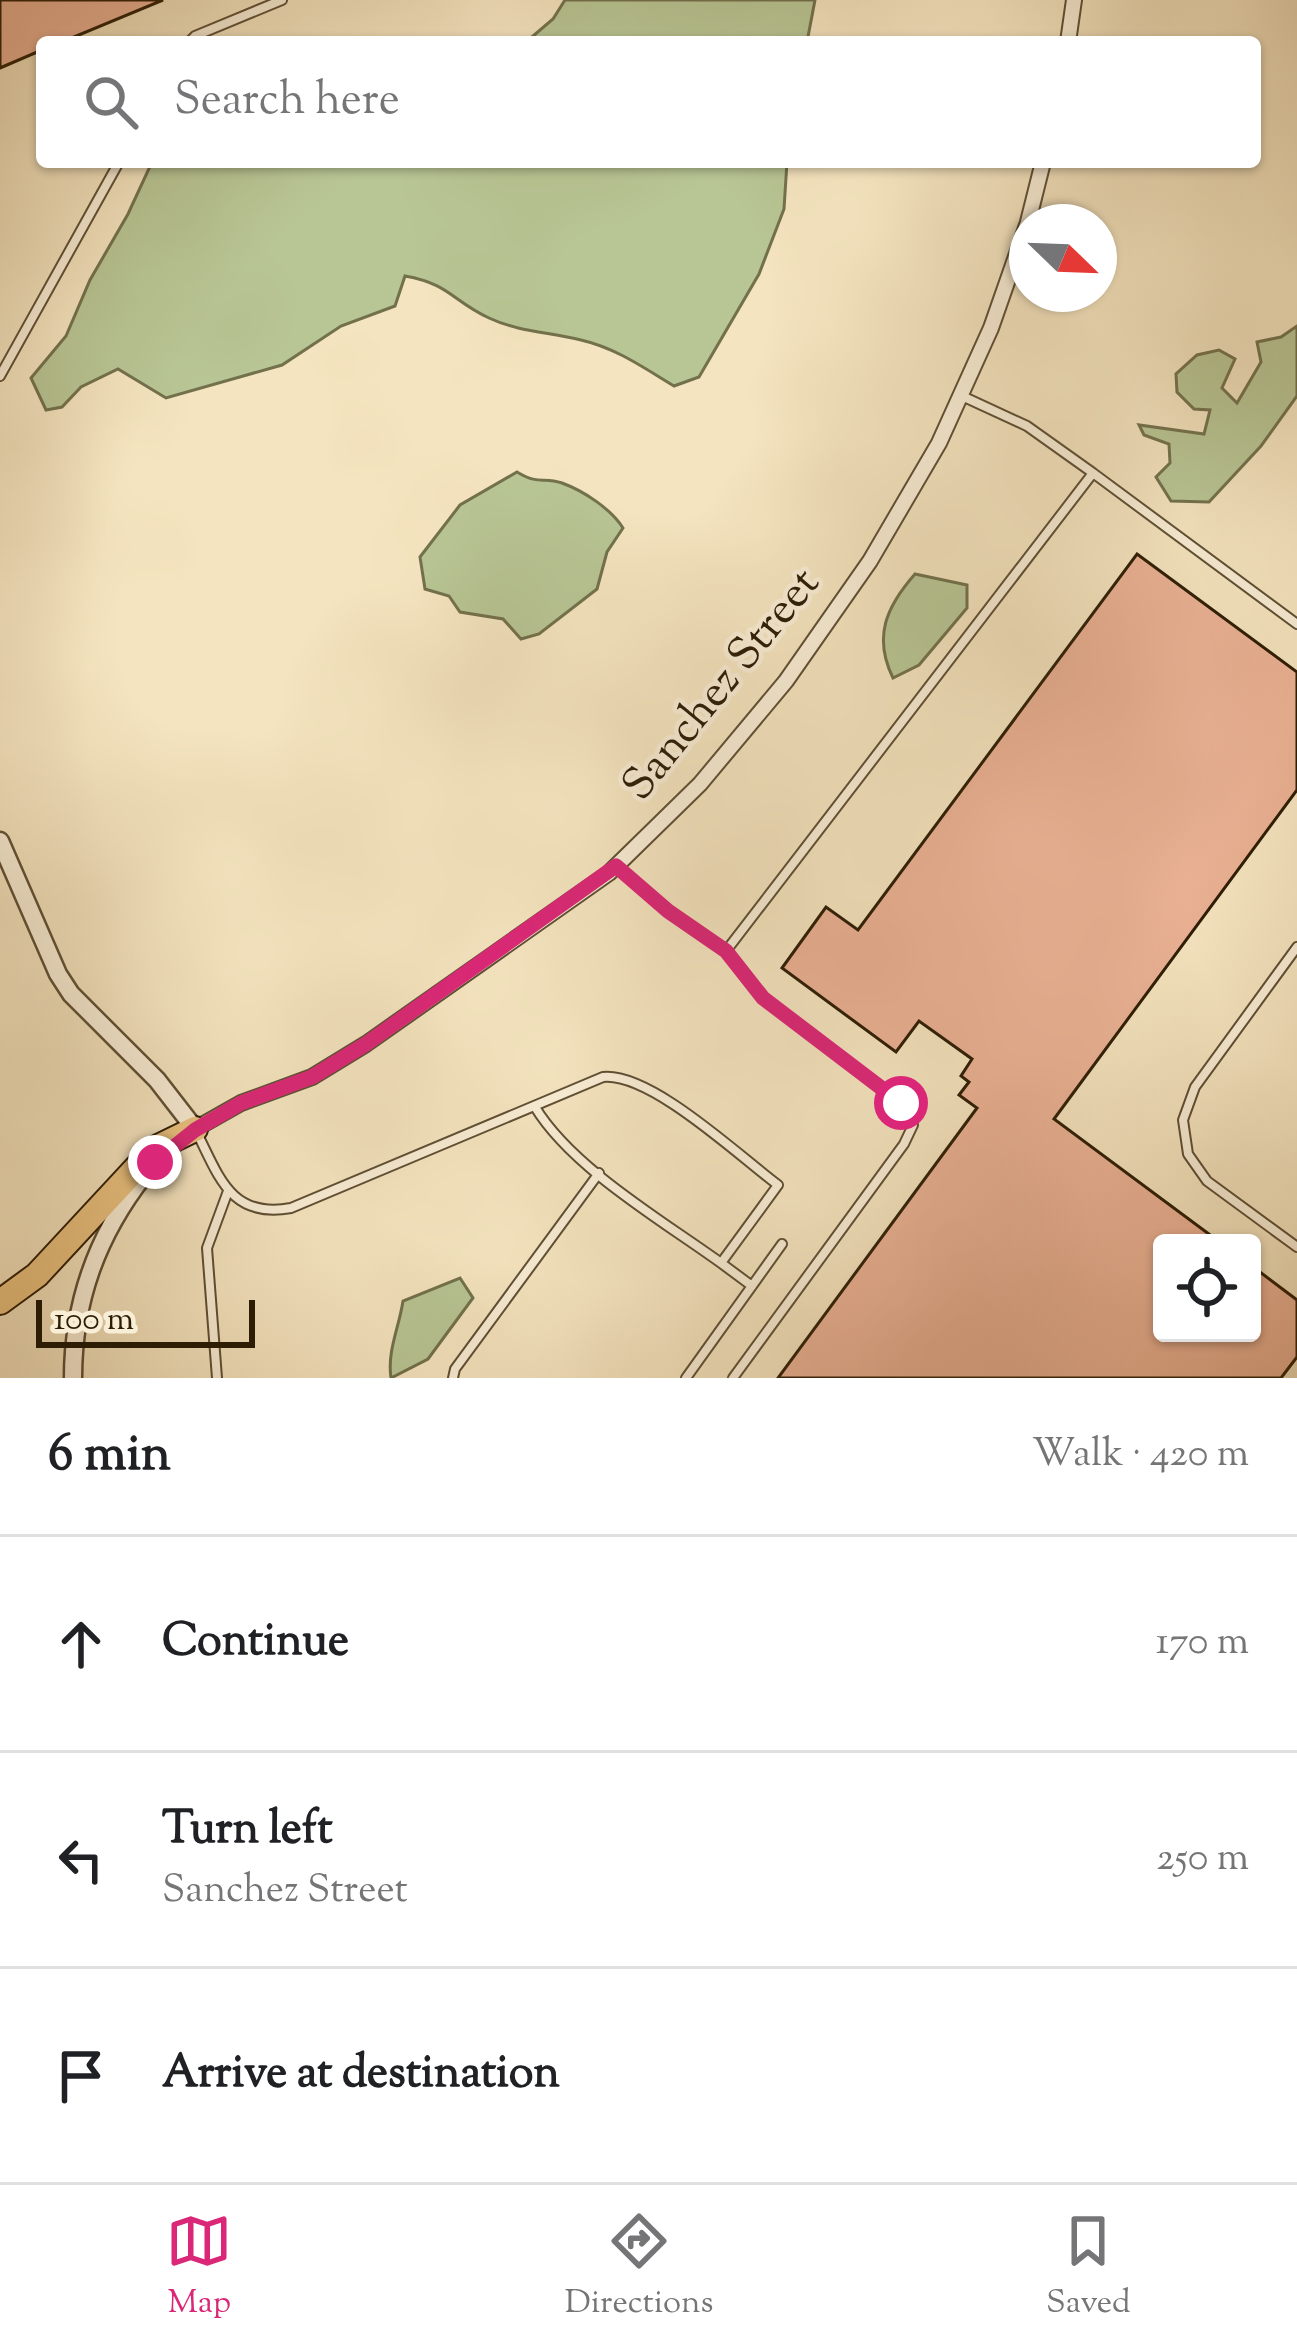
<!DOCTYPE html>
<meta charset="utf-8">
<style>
body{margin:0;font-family:"Sorts Mill Goudy",serif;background:#f6f6f6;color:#202124}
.controls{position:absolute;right:36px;bottom:36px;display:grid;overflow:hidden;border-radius:12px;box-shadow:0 3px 9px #0004}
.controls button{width:108px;height:108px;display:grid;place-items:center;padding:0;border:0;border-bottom:3px solid #e0e0e0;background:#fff;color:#202124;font:60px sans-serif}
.compass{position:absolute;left:1009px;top:204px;width:108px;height:108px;border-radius:50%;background:#fff;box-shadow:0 3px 9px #0004;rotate:113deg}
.scale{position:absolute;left:36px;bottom:30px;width:219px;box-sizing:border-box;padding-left:12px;border:6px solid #2d1d05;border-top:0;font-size:33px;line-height:42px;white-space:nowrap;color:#2d1d05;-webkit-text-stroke:9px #f8edd5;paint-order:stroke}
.stop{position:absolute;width:36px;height:36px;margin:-27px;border:9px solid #db2777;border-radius:50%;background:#fff}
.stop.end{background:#db2777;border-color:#fff;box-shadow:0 3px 12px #0008}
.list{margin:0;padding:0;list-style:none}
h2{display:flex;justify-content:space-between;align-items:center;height:156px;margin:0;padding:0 48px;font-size:51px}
h2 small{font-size:39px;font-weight:400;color:#757577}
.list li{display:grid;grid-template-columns:78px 1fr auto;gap:36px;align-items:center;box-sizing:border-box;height:216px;padding:0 48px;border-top:3px solid #e0e0e0}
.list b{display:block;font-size:45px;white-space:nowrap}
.list p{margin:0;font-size:39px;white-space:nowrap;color:#757577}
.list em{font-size:39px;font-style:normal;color:#757577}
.icon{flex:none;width:66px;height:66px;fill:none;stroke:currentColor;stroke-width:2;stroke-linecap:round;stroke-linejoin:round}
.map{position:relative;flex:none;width:1297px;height:1378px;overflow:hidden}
.search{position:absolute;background:#fff;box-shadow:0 3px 9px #0004;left:36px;right:36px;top:36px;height:132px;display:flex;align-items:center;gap:30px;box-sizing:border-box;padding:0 42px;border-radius:12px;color:#757577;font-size:45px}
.sheet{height:804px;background:#fff}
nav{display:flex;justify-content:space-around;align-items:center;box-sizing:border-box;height:168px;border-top:3px solid #e0e0e0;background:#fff;font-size:33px;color:#757577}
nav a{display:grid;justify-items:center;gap:6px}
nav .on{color:#db2777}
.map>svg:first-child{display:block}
.green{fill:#b8c594;stroke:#72714c;stroke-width:3}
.building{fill:#eab194;stroke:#2d1d05;stroke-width:3}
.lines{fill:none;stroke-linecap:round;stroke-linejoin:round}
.service-casing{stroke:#5f4f34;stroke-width:12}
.minor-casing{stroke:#5f4f34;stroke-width:18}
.tertiary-casing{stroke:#5f4f34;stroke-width:21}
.motorway-casing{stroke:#2d1d05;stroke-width:28}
.service{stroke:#f8edd5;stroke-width:8}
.minor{stroke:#f8edd5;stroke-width:14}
.tertiary{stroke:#f8edd5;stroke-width:16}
.motorway{stroke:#eac280;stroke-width:24}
.route{stroke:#db2777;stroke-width:15}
.labels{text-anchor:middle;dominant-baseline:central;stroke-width:9;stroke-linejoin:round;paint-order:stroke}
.street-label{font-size:45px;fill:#2d1d05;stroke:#f8edd5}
</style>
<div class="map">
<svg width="1297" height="1378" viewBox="0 0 1297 1378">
<rect width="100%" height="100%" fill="#f4e4bf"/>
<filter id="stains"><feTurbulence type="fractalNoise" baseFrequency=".00167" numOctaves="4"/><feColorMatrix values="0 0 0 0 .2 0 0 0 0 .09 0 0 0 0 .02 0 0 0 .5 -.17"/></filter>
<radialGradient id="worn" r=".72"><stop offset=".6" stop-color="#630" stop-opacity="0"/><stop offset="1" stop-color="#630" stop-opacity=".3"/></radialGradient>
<path class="green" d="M565 0H815L807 42H526L553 19Z
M152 162H787L784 209 759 274 699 377 674 386C644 368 616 348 581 340 549 332 519 332 489 318 452 301 450 284 405 276L395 306 341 326 282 365 166 398 118 369 81 387 62 407 46 410 31 378 66 336 90 280 128 214Z
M1297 326V396L1261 446 1209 502 1171 501 1156 477 1170 463 1169 444 1144 435 1139 425 1204 434 1210 410 1194 409 1177 392 1176 374 1197 355 1219 350 1235 359 1222 388 1237 403 1261 362 1257 342 1281 337Z
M517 472C540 486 543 476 562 483 584 491 611 509 623 528L607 552 597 589 539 634 521 639 503 619 460 612 449 596 425 589 420 557 460 505Z
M915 574 967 585V608L919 665 893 678C873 637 886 607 915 574Z
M460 1278 473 1298 428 1359 391 1378C387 1351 399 1328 403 1301Z"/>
<path class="building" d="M0 0H163L62 42H42V50L0 68Z
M1137 554 1297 672V790L1054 1119 1221 1243H1162V1333H1252V1266L1297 1300V1357L1281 1378H778L977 1108 959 1095 969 1082 961 1076 972 1059 919 1021 896 1052 782 968 826 907 858 930Z"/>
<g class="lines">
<defs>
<path id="service" d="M189 42 195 36 282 0
M0 376 119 162
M1093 473 1297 624
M616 866 668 911 726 951 1093 473 1027 426 962 396
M1297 947 1195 1087 1183 1120 1188 1154 1207 1181 1297 1247
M727 951 763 998 901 1103 913 1125 904 1144 733 1378
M196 1131C219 1176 230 1219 291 1208L603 1077C650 1072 738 1155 778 1185L721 1263C663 1221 572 1168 535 1107
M721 1263 752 1286
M217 1378 207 1248 228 1191
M453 1378 455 1369 599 1173
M686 1378 782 1244"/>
<path id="minor" d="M1068 42 1074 0
M1028 222 1043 162
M195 1129 241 1103 312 1077 366 1044 609 873 700 784 786 681 870 561 939 443 991 328 1027 225"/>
<path id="tertiary" d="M0 841 58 974 71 994 157 1080 195 1129 191 1133
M73 1378C73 1301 97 1235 145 1174"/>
<path id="motorway" d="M0 1302 37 1275 154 1149 195 1129"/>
</defs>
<use href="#service" class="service-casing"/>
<use href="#minor" class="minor-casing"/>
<use href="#tertiary" class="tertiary-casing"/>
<use href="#motorway" class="motorway-casing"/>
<use href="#service" class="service"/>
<use href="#minor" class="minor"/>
<use href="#tertiary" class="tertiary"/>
<use href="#motorway" class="motorway"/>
</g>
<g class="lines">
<path class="route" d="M155 1162 195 1130 241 1103 312 1077 366 1044 616 866 668 911 726 951 763 998 901 1103"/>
</g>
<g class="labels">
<g class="street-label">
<text transform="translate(723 686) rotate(-51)">Sanchez Street</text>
</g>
</g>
<rect width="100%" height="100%" filter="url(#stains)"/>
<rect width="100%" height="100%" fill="url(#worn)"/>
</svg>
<div class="controls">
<button><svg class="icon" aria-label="locate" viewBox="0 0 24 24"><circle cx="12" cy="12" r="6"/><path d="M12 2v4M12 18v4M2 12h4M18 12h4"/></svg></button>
</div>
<svg class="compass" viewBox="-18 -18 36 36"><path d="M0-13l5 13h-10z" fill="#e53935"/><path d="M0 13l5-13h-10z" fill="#757577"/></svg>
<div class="scale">100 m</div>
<div class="stop" style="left:901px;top:1103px"></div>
<div class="stop end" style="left:155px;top:1162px"></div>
<div class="search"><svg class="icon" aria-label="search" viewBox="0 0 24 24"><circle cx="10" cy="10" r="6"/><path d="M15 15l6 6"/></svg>Search here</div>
</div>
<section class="sheet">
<h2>6 min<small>Walk · 420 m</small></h2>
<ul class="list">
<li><svg class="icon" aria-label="ahead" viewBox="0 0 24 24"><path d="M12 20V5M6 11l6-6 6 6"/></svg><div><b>Continue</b></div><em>170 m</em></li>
<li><svg class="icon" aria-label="left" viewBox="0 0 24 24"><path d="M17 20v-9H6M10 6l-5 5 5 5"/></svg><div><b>Turn left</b><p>Sanchez Street</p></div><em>250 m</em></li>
<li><svg class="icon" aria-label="arrive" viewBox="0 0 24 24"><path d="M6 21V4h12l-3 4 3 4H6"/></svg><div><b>Arrive at destination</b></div></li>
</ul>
</section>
<nav>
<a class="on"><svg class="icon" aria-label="map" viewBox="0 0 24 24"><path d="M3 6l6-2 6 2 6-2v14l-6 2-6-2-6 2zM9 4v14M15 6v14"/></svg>Map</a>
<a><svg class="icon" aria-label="directions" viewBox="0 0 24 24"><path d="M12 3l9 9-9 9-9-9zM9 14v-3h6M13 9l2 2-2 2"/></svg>Directions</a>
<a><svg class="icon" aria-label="saved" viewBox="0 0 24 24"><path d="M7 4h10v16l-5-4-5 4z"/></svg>Saved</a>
</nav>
